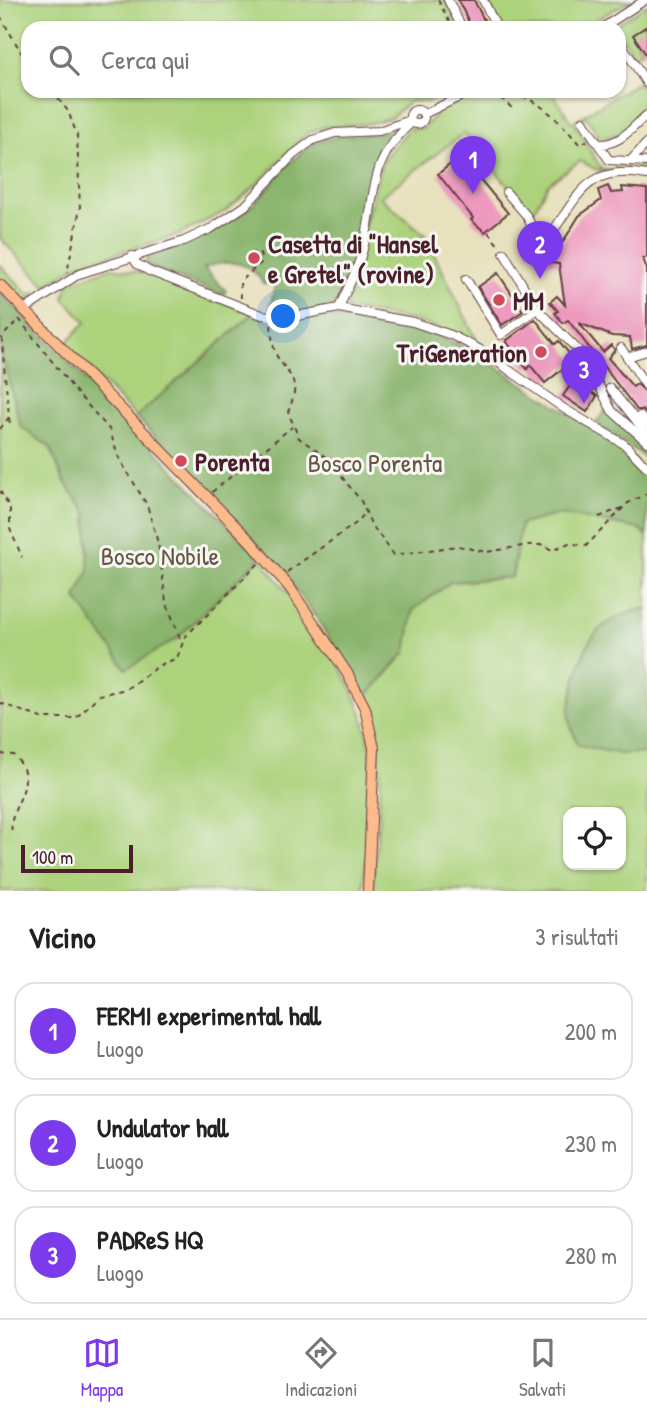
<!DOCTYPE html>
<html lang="it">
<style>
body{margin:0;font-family:"Patrick Hand",sans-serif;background:#f6f6f6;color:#222}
.controls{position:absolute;right:21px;bottom:21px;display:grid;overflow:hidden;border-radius:14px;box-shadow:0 2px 5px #0004}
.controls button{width:63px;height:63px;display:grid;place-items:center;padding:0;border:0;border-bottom:2px solid #e0e0e0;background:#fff;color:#222;font:35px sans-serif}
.scale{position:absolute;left:21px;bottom:18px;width:112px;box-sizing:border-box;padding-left:7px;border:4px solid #4a1f2b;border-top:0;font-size:19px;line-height:24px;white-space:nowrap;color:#4a1f2b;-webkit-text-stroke:5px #f6f6f2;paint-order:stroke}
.you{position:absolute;left:284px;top:317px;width:24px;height:24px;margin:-18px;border:5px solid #fff;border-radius:50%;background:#1a73e8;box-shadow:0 0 0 10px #1a73e833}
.badge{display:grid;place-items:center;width:46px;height:46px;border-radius:50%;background:#7c3aed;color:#fff;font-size:23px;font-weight:700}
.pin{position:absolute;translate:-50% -58px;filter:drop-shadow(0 2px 4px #0008)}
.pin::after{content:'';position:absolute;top:37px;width:24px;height:21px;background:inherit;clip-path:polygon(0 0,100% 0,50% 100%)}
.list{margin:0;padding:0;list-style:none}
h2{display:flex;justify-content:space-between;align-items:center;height:91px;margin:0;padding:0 28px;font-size:30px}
h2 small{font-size:23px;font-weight:400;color:#767676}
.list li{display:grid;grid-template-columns:46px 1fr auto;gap:21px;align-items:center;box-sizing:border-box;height:98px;margin:0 14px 14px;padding:0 14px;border:2px solid #e0e0e0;border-radius:21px}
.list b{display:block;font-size:26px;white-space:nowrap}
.list p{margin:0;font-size:23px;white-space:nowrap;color:#767676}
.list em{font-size:23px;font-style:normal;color:#767676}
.icon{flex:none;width:38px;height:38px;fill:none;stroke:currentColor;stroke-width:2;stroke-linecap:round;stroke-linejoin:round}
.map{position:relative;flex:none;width:647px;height:891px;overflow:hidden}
.search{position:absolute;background:#fff;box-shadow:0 2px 5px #0004;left:21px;right:21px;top:21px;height:77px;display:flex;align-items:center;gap:18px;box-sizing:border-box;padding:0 24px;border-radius:21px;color:#767676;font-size:26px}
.sheet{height:427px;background:#fff}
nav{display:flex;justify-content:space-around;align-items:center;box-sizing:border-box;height:98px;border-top:2px solid #e0e0e0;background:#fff;font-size:19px;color:#767676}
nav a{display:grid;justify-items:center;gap:4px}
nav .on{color:#7c3aed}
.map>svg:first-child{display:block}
.green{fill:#acd27c;stroke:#7b7854;stroke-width:2;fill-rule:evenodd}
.forest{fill:#89b46c;stroke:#6a6a4c;stroke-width:2}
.building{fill:#ed9abe}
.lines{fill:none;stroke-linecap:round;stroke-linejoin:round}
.minor-casing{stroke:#623c41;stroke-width:10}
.major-casing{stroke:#623c41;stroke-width:12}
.path{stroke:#623c41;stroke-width:2;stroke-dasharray:5 5;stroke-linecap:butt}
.minor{stroke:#fff;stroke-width:8}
.major{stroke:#fbbb8c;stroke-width:10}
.poi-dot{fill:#d1495b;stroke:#f6f6f2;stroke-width:2.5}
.labels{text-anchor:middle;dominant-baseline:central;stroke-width:6;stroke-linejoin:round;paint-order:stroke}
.poi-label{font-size:26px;font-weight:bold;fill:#4a1f2b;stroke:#f6f6f2;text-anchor:start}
.park-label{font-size:26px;fill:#675543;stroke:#f6f6f2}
</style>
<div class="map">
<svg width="647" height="891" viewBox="0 0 647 891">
<rect width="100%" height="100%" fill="#f6f6f2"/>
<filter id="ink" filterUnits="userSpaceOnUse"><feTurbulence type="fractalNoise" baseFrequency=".0143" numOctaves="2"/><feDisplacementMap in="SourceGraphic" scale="14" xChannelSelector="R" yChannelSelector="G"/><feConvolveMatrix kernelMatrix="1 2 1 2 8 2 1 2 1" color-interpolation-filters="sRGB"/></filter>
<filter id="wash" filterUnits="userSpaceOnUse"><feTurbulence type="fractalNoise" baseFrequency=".00686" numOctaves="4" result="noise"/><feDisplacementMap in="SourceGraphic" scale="28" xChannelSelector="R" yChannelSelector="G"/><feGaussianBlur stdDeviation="1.57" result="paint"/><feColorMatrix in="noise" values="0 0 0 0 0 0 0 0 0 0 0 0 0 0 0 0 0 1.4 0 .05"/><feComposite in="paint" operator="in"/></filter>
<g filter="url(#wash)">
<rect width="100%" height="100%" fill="#e8e1bd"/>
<path class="green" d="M0 0H445L459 28H28V91H452L429 102 411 101 390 118 367 124 325 127 307 133 253 188 224 212 178 235 77 265 46 286 0 238Z
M487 0H632L580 28H501Z
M647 4V27L634 36 642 51 635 56 615 25Z
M639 82 647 96V111L620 134 600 138 586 116 575 125 584 139 589 136 590 140 585 142 602 170 616 169V164H626L627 169 638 170 639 164 647 165V172H601L580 161 548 184 532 214 464 133 380 197 425 235 478 343C434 324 393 315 347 309L345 301 382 161 409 129 424 128 438 111 476 93 486 100 497 91H551L572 122Z
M0 265 30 296 35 292V296L30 301 22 300 0 278Z
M111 268 147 273 253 314 136 417 65 344 86 322 64 298 69 283Z
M0 347 21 427 50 447 64 481 87 513 89 570 76 599 176 639 260 558C300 608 358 676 369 741 376 786 366 845 363 891H0Z
M560 514 640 529 647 536V608L626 613 620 754 647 753V891H373C376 827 393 751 362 692L406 652 413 610 451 582 512 577 521 524ZM568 812H621V865H568Z"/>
<path class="forest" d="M397 127H403L378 158 368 195 361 250 333 307 287 315 269 313 275 285 263 283C250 261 228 259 204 268L226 291 223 295 147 266 146 260 151 254C184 240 226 228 253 204 275 185 288 158 314 144 340 130 370 140 397 127Z
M0 292 260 558 176 639 126 669 76 598 89 570 87 513 64 481 50 447 21 427 0 347Z
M253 314 274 323 320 316 395 321 434 334 469 349 624 449 647 473V536L640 529 560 514 521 524 512 577 451 582 413 610 406 652 370 693 362 692 317 619 276 563 136 417Z
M606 409 632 437 647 447V459L596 423Z
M647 608V753L620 754 578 745C565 714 568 715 575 683 585 636 599 619 647 608Z"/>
<g id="blocks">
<path class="building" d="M458 0H474L488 28H472Z
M647 26V56L633 35Z
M461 156 508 213 485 232 471 220 473 218 438 174Z
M608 186 611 193 623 192 622 187 647 189V257L643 259 647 269V345L632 349 630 337 612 336 579 323 603 352 611 345 615 350 608 358 633 387 637 384 647 393V414L642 410H637L568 320 563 323 555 313 558 311 550 302 557 296 565 305 559 264 544 262 545 255 548 256 555 239 563 242 579 216 601 200 598 190Z
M498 273 523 311 502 325 478 287Z
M535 319 555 344 559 341 574 360 545 383 530 365 527 369 506 341Z
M574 380 597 396 587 412 563 396Z"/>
</g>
</g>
<g filter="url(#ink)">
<use href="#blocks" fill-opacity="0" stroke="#623c41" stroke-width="2"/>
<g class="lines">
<defs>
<path id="minor" d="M448 0 462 28
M483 0 497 28
M602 28 645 0
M619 40 647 84
M410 117a7 7 0 1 1 14 0a7 7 0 1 1-14 0Z
M424 114 472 91
M647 115C631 128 621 145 598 144L609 160 647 162
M583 121 598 144
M631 160 647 143
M506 192 526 215 539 240 545 242C578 200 583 163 647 175
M504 253 537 309
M132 256 137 264 149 271 262 315 286 318 339 308 413 322 451 335 479 349 563 408 624 444 647 467
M466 279 501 335 537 309 583 355 612 411 647 442
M339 308C347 288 358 270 363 249 377 196 366 163 412 122
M24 310 79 274 184 241 212 228 245 206 293 155 313 140 335 133 379 131 410 120
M621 348 647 387
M627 357 647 351
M610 388 647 434
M640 416 647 425"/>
<path id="major" d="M0 285 251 542 290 588 347 673 365 708 374 748 368 891"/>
</defs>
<use href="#minor" class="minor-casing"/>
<use href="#major" class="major-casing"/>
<path class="path" d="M438 0 452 27
M0 16 28 64
M52 91 68 111 77 135 80 208 67 273
M493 91 512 108
M503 91C509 96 516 94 524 97 545 105 565 127 579 144L587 141
M488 232 499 246
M241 298 240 282 262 262 260 254 253 252
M19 319 76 392 109 429 119 458 147 505 158 543 166 601 181 641
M271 325C272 334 272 349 278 358 294 381 300 383 288 412L299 438 327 458 361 501 371 524 394 555 458 546 487 552 528 545H543L552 550 569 543 586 546 628 503 647 494
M9 418 10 424
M0 429 9 417C7 390 3 364 2 337L19 319
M0 491 10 508V529L22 557
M212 492 292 427
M599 517 624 507
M287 572 359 521 365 512
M0 703 41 718H76L99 695 126 689 160 665 177 658 185 637 259 563
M0 754 14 755C42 786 7 804 12 832"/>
<use href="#minor" class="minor"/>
<use href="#major" class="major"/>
</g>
</g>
<g class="poi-dot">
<circle cx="254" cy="258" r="7"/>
<circle cx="499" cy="300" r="7"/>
<circle cx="541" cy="352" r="7"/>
<circle cx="181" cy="461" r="7"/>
</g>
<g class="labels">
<g class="poi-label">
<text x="268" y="243">Casetta di "Hansel<tspan x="268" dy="30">e Gretel" (rovine)</tspan></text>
<text x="513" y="300">MM</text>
<text x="527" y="352" text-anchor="end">TriGeneration</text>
<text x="195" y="461">Porenta</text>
</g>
<g class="park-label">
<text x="375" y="462">Bosco Porenta</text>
<text x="160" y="555">Bosco Nobile</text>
</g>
</g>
</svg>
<div class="controls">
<button><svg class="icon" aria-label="locate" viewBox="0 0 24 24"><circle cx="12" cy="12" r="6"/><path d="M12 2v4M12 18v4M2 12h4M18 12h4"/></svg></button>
</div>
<div class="scale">100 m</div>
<div class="you"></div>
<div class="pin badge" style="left:473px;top:194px">1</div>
<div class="pin badge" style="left:540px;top:279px">2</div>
<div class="pin badge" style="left:584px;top:404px">3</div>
<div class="search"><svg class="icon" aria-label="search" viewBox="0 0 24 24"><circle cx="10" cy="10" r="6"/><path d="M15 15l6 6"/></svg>Cerca qui</div>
</div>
<section class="sheet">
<h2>Vicino<small>3 risultati</small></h2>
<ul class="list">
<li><span class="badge">1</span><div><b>FERMI experimental hall</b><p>Luogo</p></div><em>200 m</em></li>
<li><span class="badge">2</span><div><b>Undulator hall</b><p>Luogo</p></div><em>230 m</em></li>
<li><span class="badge">3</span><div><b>PADReS HQ</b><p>Luogo</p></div><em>280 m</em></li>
</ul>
</section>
<nav>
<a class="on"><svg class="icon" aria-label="map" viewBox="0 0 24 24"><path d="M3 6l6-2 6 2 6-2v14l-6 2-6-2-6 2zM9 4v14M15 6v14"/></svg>Mappa</a>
<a><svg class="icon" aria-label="directions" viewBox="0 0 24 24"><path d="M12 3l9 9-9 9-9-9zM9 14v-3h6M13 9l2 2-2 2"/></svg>Indicazioni</a>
<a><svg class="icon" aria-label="saved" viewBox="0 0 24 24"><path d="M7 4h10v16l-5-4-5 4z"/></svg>Salvati</a>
</nav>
